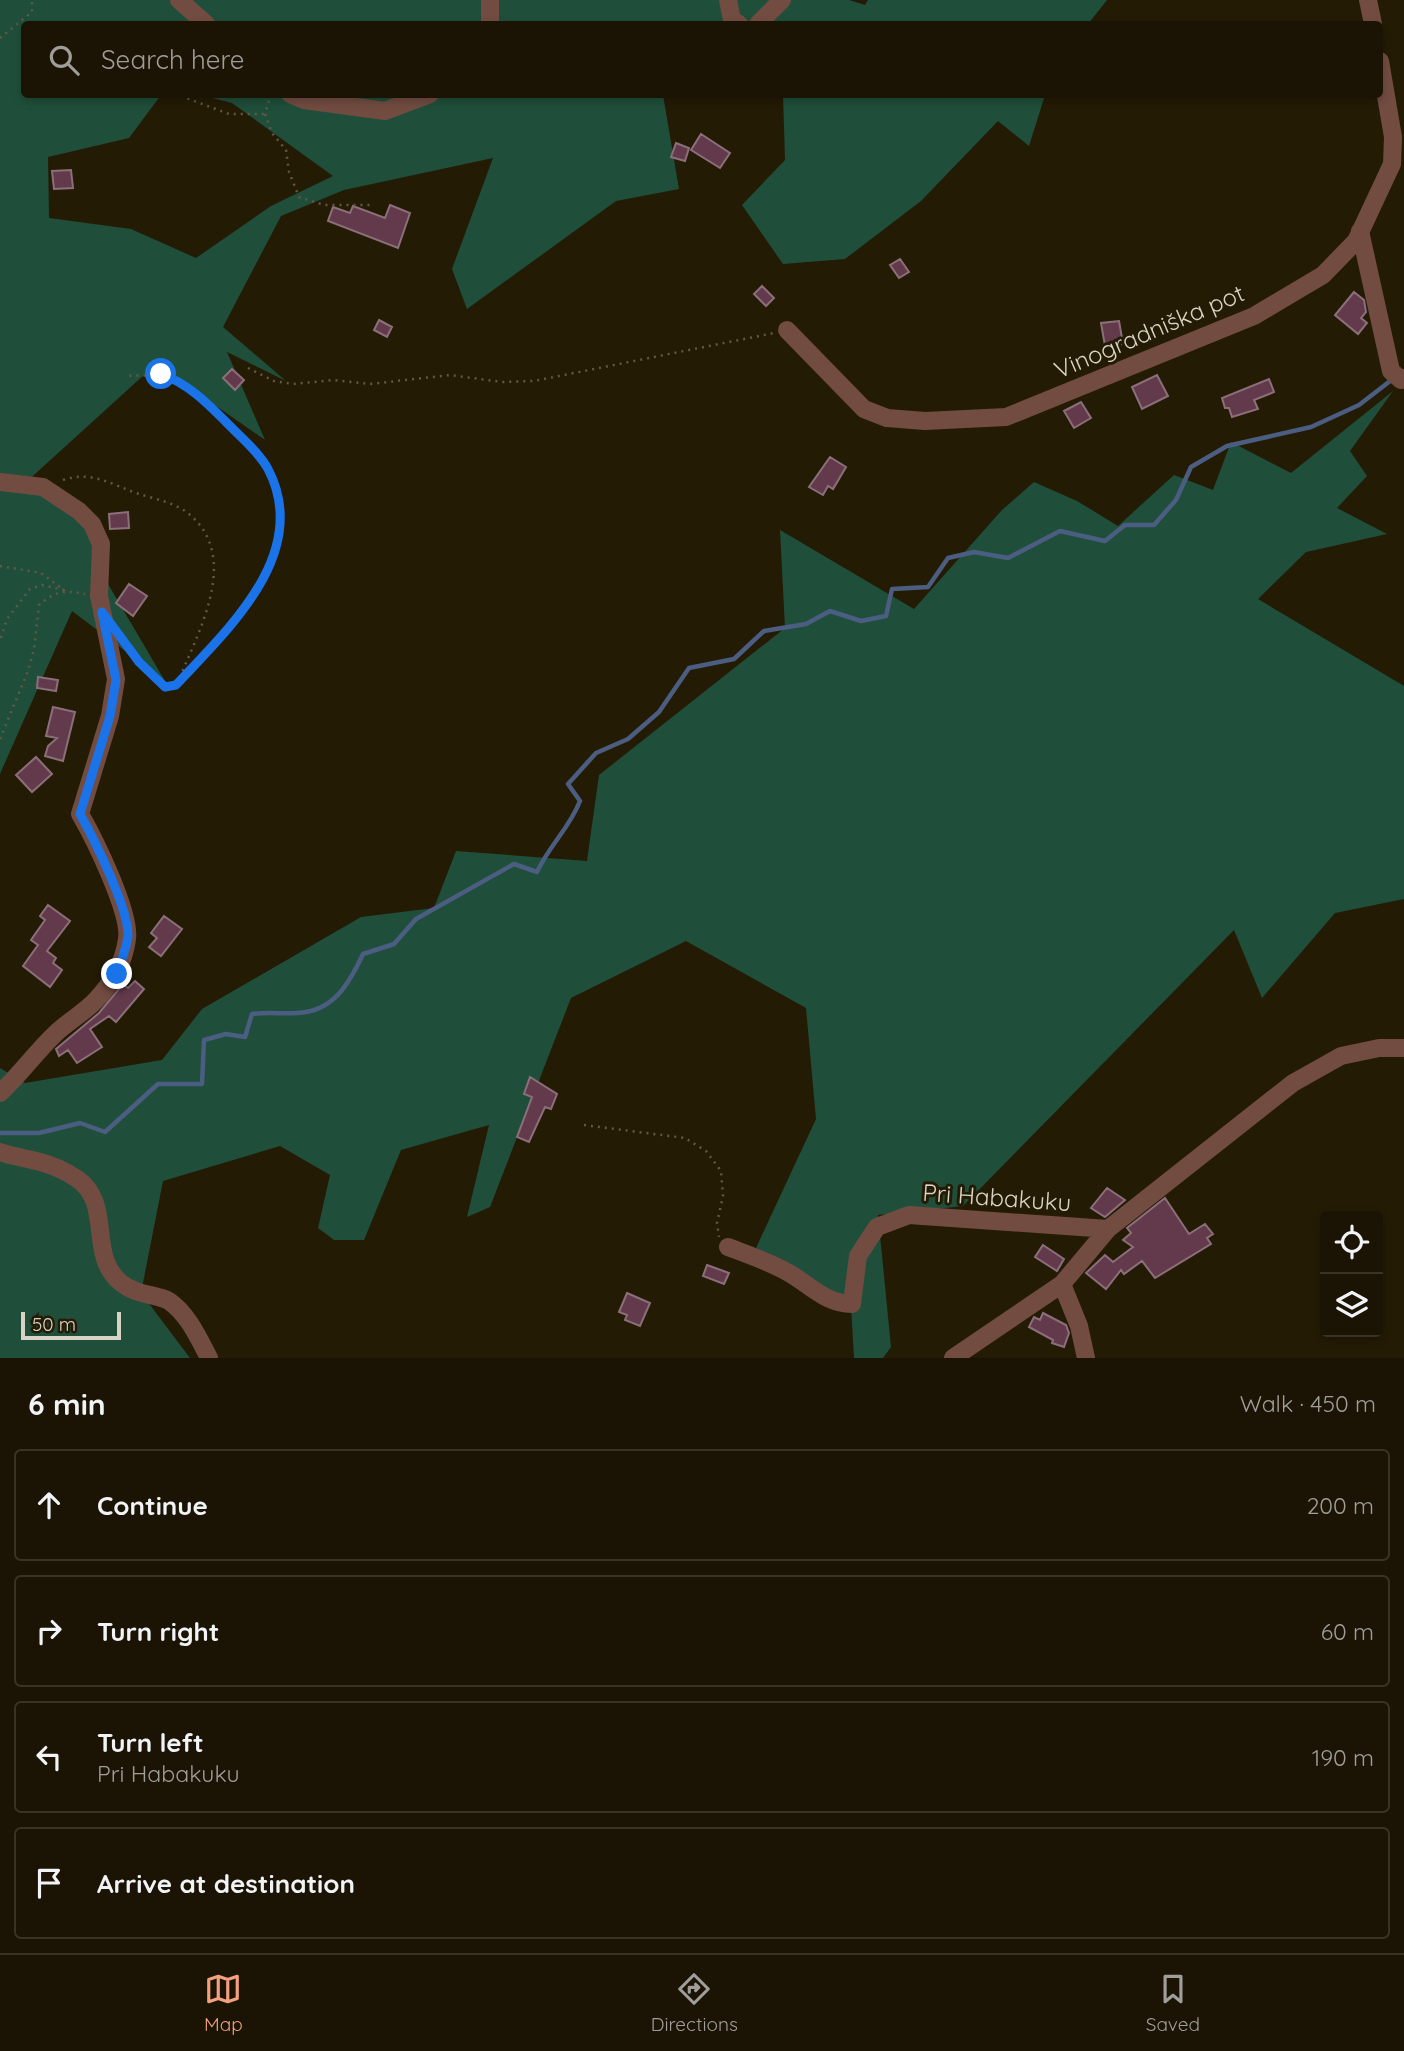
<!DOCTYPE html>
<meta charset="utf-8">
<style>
body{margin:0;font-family:Quicksand,sans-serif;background:#282113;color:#f1f3f6}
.controls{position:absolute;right:21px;bottom:21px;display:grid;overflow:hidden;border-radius:7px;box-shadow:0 4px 10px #0003}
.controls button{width:63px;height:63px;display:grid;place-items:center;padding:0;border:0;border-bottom:2px solid #393326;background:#1b1404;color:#f1f3f6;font:35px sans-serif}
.scale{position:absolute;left:21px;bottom:18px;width:100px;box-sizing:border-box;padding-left:7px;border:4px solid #d9d3c5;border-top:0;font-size:19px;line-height:24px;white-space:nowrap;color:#d9d3c5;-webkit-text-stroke:5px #241b05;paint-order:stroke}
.stop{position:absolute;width:21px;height:21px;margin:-16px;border:5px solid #1a73e8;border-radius:50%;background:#fff}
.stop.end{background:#1a73e8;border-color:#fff;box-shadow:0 2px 7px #0008}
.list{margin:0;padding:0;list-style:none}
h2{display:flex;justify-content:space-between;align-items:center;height:91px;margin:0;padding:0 28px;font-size:30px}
h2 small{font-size:23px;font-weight:400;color:#a09e9a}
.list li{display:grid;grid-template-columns:46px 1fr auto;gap:21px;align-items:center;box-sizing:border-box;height:112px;margin:0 14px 14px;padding:0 14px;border:2px solid #393326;border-radius:7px}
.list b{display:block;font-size:26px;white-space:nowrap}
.list p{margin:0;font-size:23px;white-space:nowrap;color:#a09e9a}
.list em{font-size:23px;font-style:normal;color:#a09e9a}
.icon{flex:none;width:38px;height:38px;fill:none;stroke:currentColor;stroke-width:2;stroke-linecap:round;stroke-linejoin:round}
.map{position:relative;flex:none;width:1404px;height:1358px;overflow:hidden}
.search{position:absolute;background:#1b1404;box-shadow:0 4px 10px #0003;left:21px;right:21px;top:21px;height:77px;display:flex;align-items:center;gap:18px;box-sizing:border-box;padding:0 24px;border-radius:7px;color:#a09e9a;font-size:26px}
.sheet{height:595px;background:#1b1404}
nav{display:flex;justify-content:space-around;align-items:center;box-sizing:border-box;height:98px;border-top:2px solid #393326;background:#1b1404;font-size:19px;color:#a09e9a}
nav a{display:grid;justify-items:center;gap:4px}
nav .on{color:#f2a07e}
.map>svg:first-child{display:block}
.forest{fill:#1f4f3b}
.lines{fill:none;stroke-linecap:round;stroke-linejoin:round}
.stream{stroke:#4b5d81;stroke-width:4.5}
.building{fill:#633a4c;stroke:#8b6f7a;stroke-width:2}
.path{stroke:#615945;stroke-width:2.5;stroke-dasharray:2 5;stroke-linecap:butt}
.minor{stroke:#724c41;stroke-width:18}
.route{stroke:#1a73e8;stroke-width:9}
.labels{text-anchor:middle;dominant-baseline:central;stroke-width:6;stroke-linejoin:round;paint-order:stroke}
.street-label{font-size:24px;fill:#d9d3c5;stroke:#241b05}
</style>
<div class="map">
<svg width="1404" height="1358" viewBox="0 0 1404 1358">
<rect width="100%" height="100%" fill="#241b05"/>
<path class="forest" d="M0 0H849L865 5 868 0H1107L1088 24H24V94L161 95 129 138 48 157 49 218 131 229 196 258 271 206 333 176 232 103 201 95H663L679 189 616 201 467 309 452 269 493 158 344 190 281 216 223 327 286 381 227 352 265 440 156 364 24 484 80 508 108 584 165 681 72 611 0 774Z
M783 95V94L1045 95 1029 146 998 121 921 201 845 259 783 264 742 205 785 160Z
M1393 391 1350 451 1367 476 1337 508 1387 534 1306 552 1258 599 1404 686V899L1335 913 1262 998 1234 930 963 1206 878 1215 891 1347 883 1358H854L851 1305 756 1248 816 1119 806 1008 686 941 571 998 490 1207 467 1217 489 1125 401 1150 364 1240H334L318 1228 330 1175 280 1146 163 1181 141 1293 190 1358H0V1068L25 1083 162 1060 202 1009 361 917 434 908 456 851 587 861 599 775 785 628 780 530 914 609 1002 510 1034 482 1077 501 1118 526 1174 475 1213 490 1231 442 1291 473Z"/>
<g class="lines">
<path class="stream" d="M0 1133H39L80 1123 105 1132 158 1084H202L204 1040 226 1034 245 1037 252 1014C268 1012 281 1014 297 1013 333 1012 349 984 363 954L394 944 416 919 514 864 537 872C550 844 569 829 580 801L568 784 596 753 628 739 659 712 689 668 734 659 764 631 806 624 830 611 861 621 886 616 892 589 928 587 948 558 974 552 1008 558 1060 531 1105 541 1125 525H1154L1176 500 1191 467 1227 446 1311 427 1359 405 1394 378"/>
</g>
<path class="building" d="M701 134 730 153 720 168 691 150Z
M676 143 689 148 685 161 671 157Z
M71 170 73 188 54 189 52 171Z
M390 205 410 213 398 248 328 221 333 207 350 213 353 206 385 218Z
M900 259 909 272 899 278 890 265Z
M762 286 774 298 766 306 754 294Z
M1354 292 1364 300 1366 312 1361 318 1367 323 1358 334 1335 315Z
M379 320 392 327 387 337 374 330Z
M1119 321 1123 344 1105 346 1101 323Z
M232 369 244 380 235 390 223 378Z
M1157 375 1168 396 1142 409 1132 387Z
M1269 379 1274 392 1254 400 1258 409 1232 417 1229 408H1225L1222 398Z
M1081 402 1091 418 1074 428 1064 411Z
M830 457 846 467 833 489 828 486 823 495 809 487Z
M128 512 129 528 110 529 109 514Z
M129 584 147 596 133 616 116 603Z
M38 677 58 680 56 691 37 688Z
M53 707 75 712 63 761 45 756 48 746 57 738 46 736Z
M36 757 52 774 32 792 16 775Z
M48 905 70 921 47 951 56 958 53 963 62 970 50 987 23 966 38 945 31 940 45 920 40 916Z
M164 916 182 929 161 956 149 947 157 938 151 933Z
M135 981 144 989 116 1022 109 1016 90 1029 102 1047 77 1063 68 1050 59 1056 56 1049 99 1013 123 984 128 988Z
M530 1077 557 1094 551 1109 545 1107 529 1142 517 1137 532 1097 524 1094Z
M1107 1188 1125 1200 1105 1217 1091 1208Z
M1165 1198 1189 1234 1205 1224 1213 1234 1207 1238 1211 1244 1155 1278 1142 1261 1124 1274 1121 1270 1106 1289 1086 1273 1105 1255 1113 1262 1133 1247 1123 1240 1131 1233 1127 1228Z
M1043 1245 1064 1259 1057 1271 1035 1257Z
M707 1265 729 1273 724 1284 703 1276Z
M627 1293 650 1303 640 1326 625 1320 627 1315 619 1312Z
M1043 1313 1066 1325 1069 1333 1064 1347 1052 1343 1053 1340 1029 1327 1034 1317 1040 1320Z"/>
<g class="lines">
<path class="path" d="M0 38 32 12V0
M271 94 265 114 272 133 286 150 289 172 299 197 324 205H370
M181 96 229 114H265
M248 368 274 381 293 384 334 380 370 384 450 375 502 382 534 381 774 333
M63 480C92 470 112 485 139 494 155 499 176 503 189 514 242 558 197 634 177 684
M0 566 41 573 64 590 42 585 30 589 7 619 0 640
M125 643 165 687 176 685C229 628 310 555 269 470 260 452 241 436 226 422 187 384 182 373 125 376
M0 739 28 671 34 649 39 605C55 591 65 590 85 594
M584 1125 685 1138 706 1151 721 1171 723 1196 717 1223 719 1237"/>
<path class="minor" d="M179 0 206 24
M490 0V24
M728 0 732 20 739 24
M1368 0 1373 24
M758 24 782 0
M290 94 304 100 385 111 430 94
M1360 231 1391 371 1401 380 1404 378
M787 330 864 409 887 418 925 421 1006 417 1254 316 1323 275 1356 241 1392 164 1393 137 1380 61
M0 482 43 487 79 511 92 524 101 544 99 596 116 679 110 716 80 814C94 838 131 913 127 939 124 962 112 983 96 1000 84 1013 67 1022 55 1034 35 1053 20 1075 0 1093
M0 1152C28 1161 49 1160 76 1178 114 1203 87 1254 120 1282 136 1296 158 1294 169 1301 188 1314 199 1339 209 1358
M728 1247C749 1255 770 1262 789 1273 810 1285 826 1304 852 1304L858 1256 877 1227 909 1215 1108 1229
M1062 1284 1079 1326 1086 1358
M953 1358 1062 1284 1108 1229 1293 1083 1341 1056 1379 1048H1404"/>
</g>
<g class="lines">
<path class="route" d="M117 974C120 962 127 948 128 936 129 909 94 839 80 814L110 716 116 680 102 612 139 662 165 687 176 685C228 629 312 553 268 469 260 454 245 441 233 429 211 407 190 384 161 374"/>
</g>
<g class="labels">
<g class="street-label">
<text transform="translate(1149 331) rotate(-23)">Vinogradniška pot</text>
<text transform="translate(997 1197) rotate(4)">Pri Habakuku</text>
</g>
</g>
</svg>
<div class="controls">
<button><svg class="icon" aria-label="locate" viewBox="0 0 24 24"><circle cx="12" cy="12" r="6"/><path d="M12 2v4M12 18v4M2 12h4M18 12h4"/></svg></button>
<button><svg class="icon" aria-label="layers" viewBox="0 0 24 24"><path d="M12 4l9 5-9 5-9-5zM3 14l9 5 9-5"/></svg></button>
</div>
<div class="scale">50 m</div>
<div class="stop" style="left:161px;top:374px"></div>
<div class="stop end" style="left:117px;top:974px"></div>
<div class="search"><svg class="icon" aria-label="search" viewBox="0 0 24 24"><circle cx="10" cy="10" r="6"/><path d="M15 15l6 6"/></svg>Search here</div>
</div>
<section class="sheet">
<h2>6 min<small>Walk · 450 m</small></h2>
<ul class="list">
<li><svg class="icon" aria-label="ahead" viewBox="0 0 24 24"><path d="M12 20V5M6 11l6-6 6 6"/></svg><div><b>Continue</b></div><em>200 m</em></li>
<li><svg class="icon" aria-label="right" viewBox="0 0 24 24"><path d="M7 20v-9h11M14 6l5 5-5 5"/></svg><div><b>Turn right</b></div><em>60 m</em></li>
<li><svg class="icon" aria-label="left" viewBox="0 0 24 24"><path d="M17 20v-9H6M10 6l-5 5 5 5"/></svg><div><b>Turn left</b><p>Pri Habakuku</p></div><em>190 m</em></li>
<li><svg class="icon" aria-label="arrive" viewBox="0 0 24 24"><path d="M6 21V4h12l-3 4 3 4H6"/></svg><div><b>Arrive at destination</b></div></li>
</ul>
</section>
<nav>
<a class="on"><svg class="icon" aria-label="map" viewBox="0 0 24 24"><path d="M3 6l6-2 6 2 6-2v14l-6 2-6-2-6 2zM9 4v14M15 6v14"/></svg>Map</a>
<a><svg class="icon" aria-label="directions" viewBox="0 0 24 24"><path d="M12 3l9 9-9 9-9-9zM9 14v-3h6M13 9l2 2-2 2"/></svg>Directions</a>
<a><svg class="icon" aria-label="saved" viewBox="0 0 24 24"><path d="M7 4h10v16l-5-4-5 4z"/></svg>Saved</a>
</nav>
